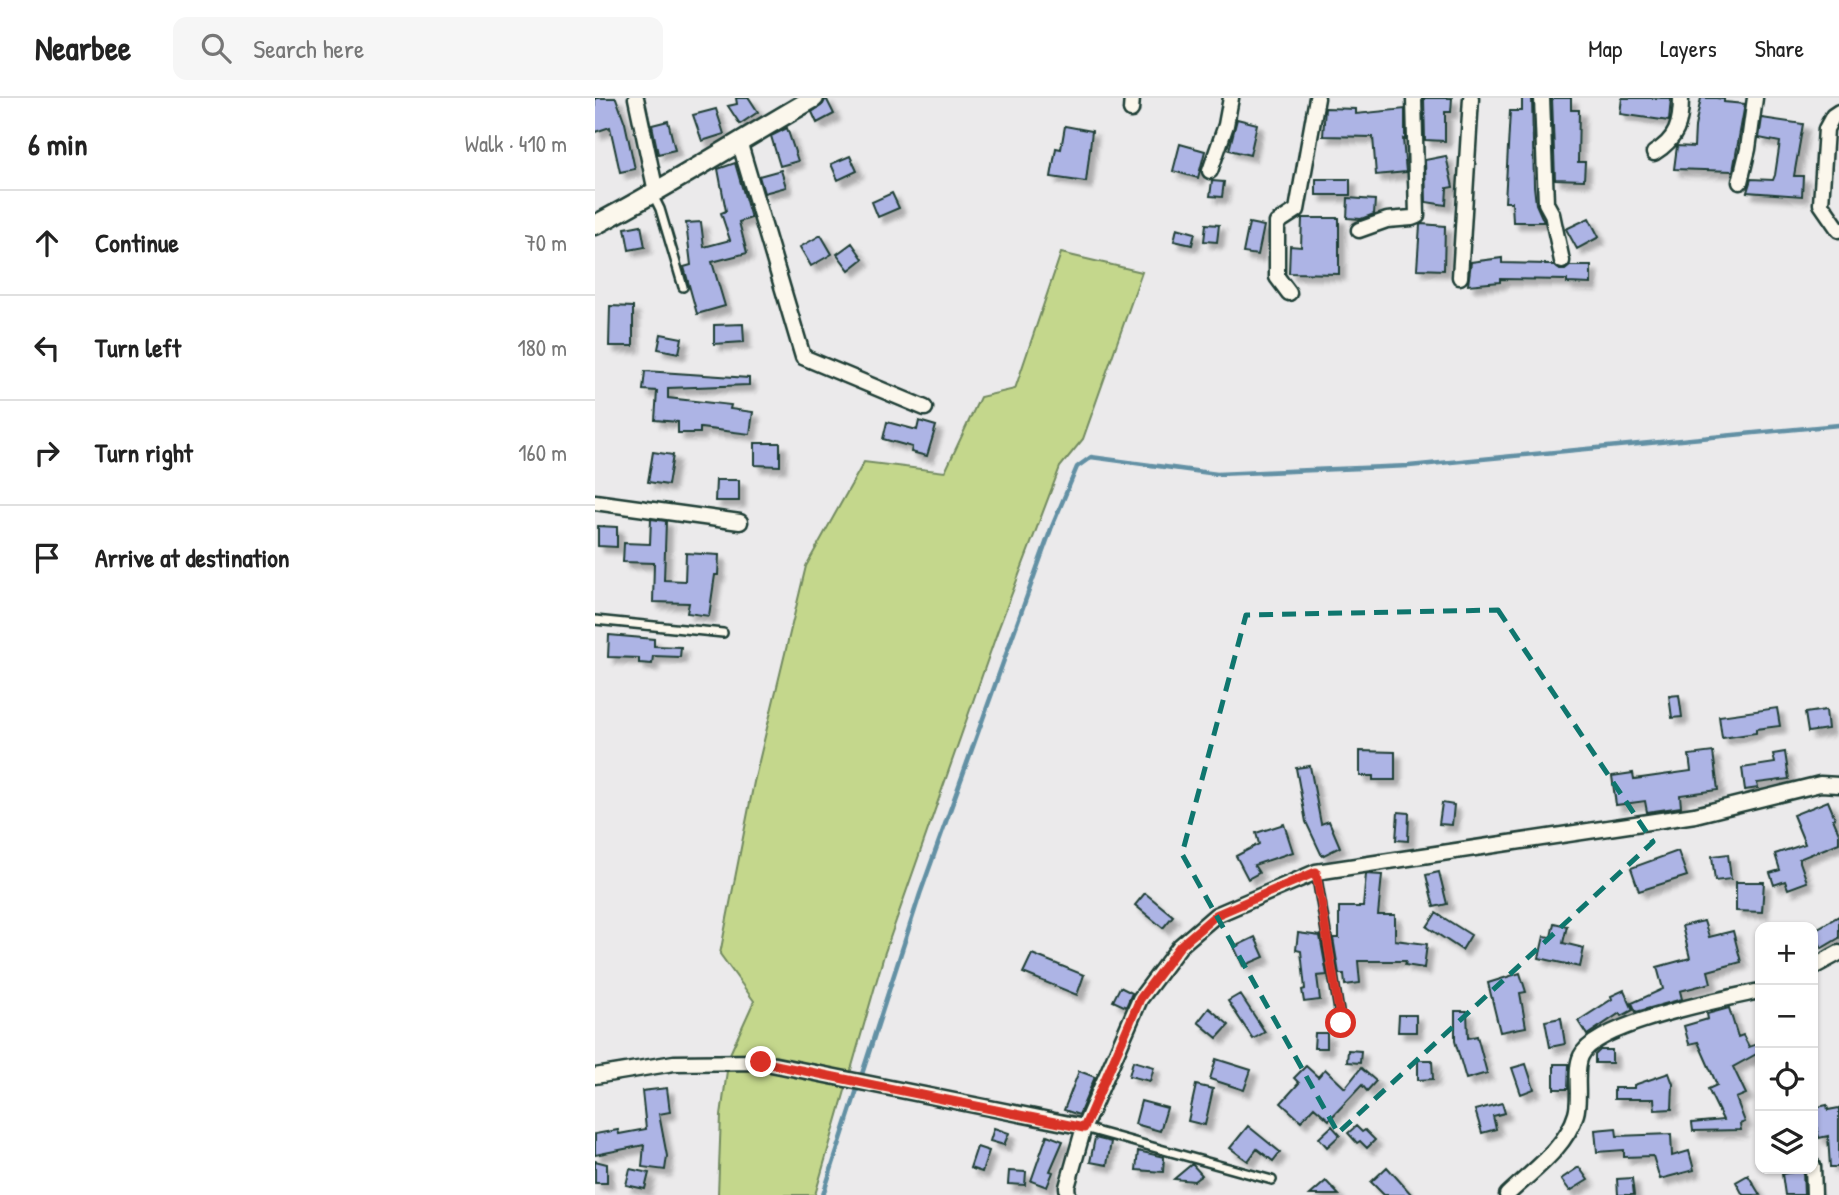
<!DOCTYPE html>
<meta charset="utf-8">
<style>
body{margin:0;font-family:"Patrick Hand",sans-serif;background:#f6f6f6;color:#222}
.controls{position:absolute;right:21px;bottom:21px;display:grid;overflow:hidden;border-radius:14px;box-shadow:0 2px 5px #0004}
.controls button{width:63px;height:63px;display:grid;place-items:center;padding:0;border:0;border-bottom:2px solid #e0e0e0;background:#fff;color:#222;font:35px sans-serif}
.stop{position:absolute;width:21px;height:21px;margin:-16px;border:5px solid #d93025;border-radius:50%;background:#fff}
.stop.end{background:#d93025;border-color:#fff;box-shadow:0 2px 7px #0008}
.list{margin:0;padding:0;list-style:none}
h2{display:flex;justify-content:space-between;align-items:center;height:91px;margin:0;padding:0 28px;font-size:30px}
h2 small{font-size:23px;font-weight:400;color:#767676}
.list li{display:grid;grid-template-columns:46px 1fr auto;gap:21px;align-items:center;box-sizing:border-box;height:105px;padding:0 28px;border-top:2px solid #e0e0e0}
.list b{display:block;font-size:26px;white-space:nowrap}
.list em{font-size:23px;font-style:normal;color:#767676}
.icon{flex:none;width:38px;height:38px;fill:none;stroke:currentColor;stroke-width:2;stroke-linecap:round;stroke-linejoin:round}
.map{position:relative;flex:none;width:1244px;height:1097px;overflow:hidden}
header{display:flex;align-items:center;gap:42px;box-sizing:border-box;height:98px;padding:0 35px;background:#fff;border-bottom:2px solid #e0e0e0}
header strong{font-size:33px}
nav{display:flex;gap:38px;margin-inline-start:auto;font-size:24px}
.search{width:490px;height:63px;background:#f6f6f6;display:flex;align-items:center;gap:18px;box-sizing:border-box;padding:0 24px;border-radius:14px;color:#767676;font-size:26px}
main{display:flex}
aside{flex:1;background:#fff}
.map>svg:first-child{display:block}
.green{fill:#c4d78c;stroke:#728a60;stroke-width:2}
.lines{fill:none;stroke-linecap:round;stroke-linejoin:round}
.stream{stroke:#6290a4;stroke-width:4.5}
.building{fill:#adb4e5;stroke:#1f3d34;stroke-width:2;filter:url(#shadow)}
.service-casing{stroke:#1f3d34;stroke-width:12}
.minor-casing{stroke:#1f3d34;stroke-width:19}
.tertiary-casing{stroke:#1f3d34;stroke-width:23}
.service{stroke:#fbf7ec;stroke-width:7}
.minor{stroke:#fbf7ec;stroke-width:14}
.tertiary{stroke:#fbf7ec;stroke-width:18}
.route{stroke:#d93025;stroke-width:9}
.marked{fill:none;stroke:#0f766e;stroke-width:5;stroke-dasharray:14 9;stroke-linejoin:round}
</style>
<header>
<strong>Nearbee</strong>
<div class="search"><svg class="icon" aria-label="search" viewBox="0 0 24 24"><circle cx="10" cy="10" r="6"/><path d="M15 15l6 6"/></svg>Search here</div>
<nav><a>Map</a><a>Layers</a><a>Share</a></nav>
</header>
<main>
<aside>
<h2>6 min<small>Walk · 410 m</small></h2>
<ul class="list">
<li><svg class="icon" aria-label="ahead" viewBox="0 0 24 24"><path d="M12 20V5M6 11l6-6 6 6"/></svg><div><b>Continue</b></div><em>70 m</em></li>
<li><svg class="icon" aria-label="left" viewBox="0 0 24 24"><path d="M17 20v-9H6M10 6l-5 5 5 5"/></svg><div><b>Turn left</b></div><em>180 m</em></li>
<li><svg class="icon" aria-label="right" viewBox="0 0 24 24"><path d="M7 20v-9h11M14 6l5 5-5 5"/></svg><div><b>Turn right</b></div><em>160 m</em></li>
<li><svg class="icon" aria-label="arrive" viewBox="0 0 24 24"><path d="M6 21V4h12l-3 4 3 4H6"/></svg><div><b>Arrive at destination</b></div></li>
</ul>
</aside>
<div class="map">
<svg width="1244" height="1097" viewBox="0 0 1244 1097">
<defs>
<filter id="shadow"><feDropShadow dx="6" dy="6" stdDeviation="2" flood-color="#0004"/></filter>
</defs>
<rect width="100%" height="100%" fill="#ebeaeb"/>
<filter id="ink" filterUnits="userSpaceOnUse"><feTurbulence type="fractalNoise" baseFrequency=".0143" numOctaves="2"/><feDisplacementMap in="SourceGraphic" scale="14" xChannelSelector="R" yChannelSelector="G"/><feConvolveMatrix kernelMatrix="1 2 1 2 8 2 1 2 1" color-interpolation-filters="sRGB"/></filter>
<g filter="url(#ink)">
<path class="green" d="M466 155 547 174 488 341 465 369 403 532 289 857 220 1097H123L126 1017 134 958 159 903 125 856 159 684 211 468 269 364 350 374 385 299 420 291Z"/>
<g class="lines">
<path class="stream" d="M228 1097 325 796 456 431 482 369 496 359 622 376 814 368 1244 327"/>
</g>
<path class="building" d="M0 0H21L30 25 40 71 25 74 15 29 0 34Z
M141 0H154L163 14 145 26 133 8 142 6Z
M231 0 239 16 222 25 217 14 228 6Z
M829 0H857L856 14H850V43L830 42Z
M927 0H937L939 88 941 106 949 124H918L917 104H910L915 13H927Z
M957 0H976V12H984L983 64H990L989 82 960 81Z
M1027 0H1076L1074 23 1025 16Z
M1106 0H1121L1129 1V4L1150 6 1138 73 1079 71 1082 48 1099 49 1100 29Z
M730 10 761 11V16L810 11V42L808 41 811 74 781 77 778 39 728 38Z
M121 11 129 36 107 43 98 17Z
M1167 20 1208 26 1199 78H1208L1207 98 1152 94 1156 81 1178 82 1180 77 1185 44 1164 40Z
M642 21 662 26 655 57 634 52Z
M73 23 80 52 63 56 57 27Z
M470 28 497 33 491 84 456 79 461 50 466 51Z
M192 30 203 63 185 68 176 38Z
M585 46 610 53 603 80 578 73Z
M255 58 262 73 243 82 236 66Z
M851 58 858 89 852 90 851 107 831 104 830 62Z
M140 65 156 120 144 124 152 155 117 164 130 208 102 216 89 169 96 167 91 125 106 124 109 149 135 142 126 115 131 113 123 71Z
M186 72 191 89 169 95 164 78Z
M721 81H755V97H721Z
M617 83 629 84 627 99 615 98Z
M297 95 304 110 283 119 277 104Z
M753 100 780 102 779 116 766 121 752 120Z
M707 120H744V176L694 175 695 148 706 149Z
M994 120 1004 139 982 151 971 131Z
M654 125 669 128 663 157 648 155Z
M611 126 624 127 622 144 609 143Z
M827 126 850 128 849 172 822 171 825 127Z
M46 127 50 149 34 152 30 130Z
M582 130 600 135 597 147 579 143Z
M226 137 237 156 216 168 205 149Z
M257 145 268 161 254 172 242 156Z
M907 160V165L952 166 950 167H959L965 172H970L975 168H996V186L972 185V182L905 181V184L873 187 876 164Z
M15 208 38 209V248H14Z
M148 226 149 244 119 246V227Z
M66 236 87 240 84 255 63 251Z
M50 273 154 280V287L73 290V300L136 307 135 311 158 314 155 336 105 330V335H83V324L60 322 62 293 48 292Z
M324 323 341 328 332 358 316 354 317 349 288 341 292 324 322 332Z
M160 345H185V368L160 367Z
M58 354 78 357 73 387 53 384Z
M121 382H144V403H120Z
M56 421 71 423 69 482 90 483 91 455 124 457 123 477H120L114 518 92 515 94 505 58 504 59 465 28 464 29 445 55 446Z
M3 428 22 429V449L3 448Z
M14 537 59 541V548L86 549 85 559 58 558 57 566 44 565V560L13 559Z
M1084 597 1087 619 1077 620 1074 598Z
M1182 610 1185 628 1161 631V635L1127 640 1124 618Z
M1231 612 1233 631 1213 634 1210 615Z
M765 653 800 654V682H778V678H765Z
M1118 654 1123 692 1085 697 1086 709 1052 714 1050 703 1021 707 1017 678 1038 675 1039 681 1096 673 1094 657Z
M1190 654 1194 681 1162 685 1163 690 1150 692 1147 670 1180 665 1178 656Z
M715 668 726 726 734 723 745 749 727 758 711 724 701 670Z
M1233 703 1240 720 1238 721 1244 735V745L1204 761 1212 784 1193 791 1190 783 1179 787 1175 775 1185 772 1180 756 1210 746 1198 717Z
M847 705 859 707 857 727 844 726Z
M803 714 814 715 813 743 801 742Z
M689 726 698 754 659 767 664 775 653 781 641 758 664 746 661 735Z
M1083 753 1092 778 1044 793 1036 770Z
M1133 756 1136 781 1120 783 1117 758Z
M844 774 852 806 839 809 831 777Z
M771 776 787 777 783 817H800V842L832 846 829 870 810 867 811 863H763L765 885 750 887 749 876H744L738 840H744V809H768Z
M1141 784H1169L1167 814 1141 813Z
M550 795 578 818 568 830 540 807Z
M841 815 876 837 867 852 832 829Z
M1244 818V840L1227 850 1218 833Z
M1109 823 1114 839 1138 833 1146 864 1113 873 1116 885 1085 893 1087 901 1041 914 1037 905 1068 891 1062 869 1095 860 1087 828Z
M959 825 972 828 968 845 989 850 985 869 944 860 949 838 956 839Z
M703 835 725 838 732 877 722 878 725 902 709 904 707 892 710 891 706 853 701 852Z
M660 839 669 859 648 868 639 849Z
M437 856 489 877 482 897 428 875Z
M925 875 931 894 925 895 931 929 905 934 893 885Z
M525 889 537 895 531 909 518 903Z
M1029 892 1038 912 1027 918 1025 915 992 937 983 923 1017 901 1016 898Z
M645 896 670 934 658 941 633 903Z
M614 910 634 927 622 940 603 924Z
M1134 910 1143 939 1148 937 1154 949 1165 945V954L1138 969 1151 996 1141 1000 1150 1024 1145 1026 1146 1032 1098 1033 1097 1025 1128 1022 1113 991 1122 987 1103 944 1094 946 1089 928 1113 921 1112 916Z
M860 913H872L873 940 882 938 892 975 871 981 860 943Z
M804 917H821V934H803Z
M966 920 970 946 955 949 950 923Z
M720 935H732V950H719Z
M753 952 766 953 765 965 752 964Z
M1005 952H1017V965H1000V957Z
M621 961 656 972 649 992 615 981Z
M823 962H837L838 981 823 982Z
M538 963 559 969 555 983 534 978Z
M931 966 939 991 926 996 917 970Z
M959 966H974L973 991H959Z
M711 968 723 979 730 971 750 990 766 970 781 983 772 993 767 987 734 1022 719 1009 706 1023 686 1005 704 985 699 980Z
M484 973 500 979 484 1017 469 1012Z
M1074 975 1078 986 1077 1011 1060 1012 1059 1001H1019V990H1039V987Z
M601 987 618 991 610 1027 593 1023Z
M72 990 75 1014 64 1016 72 1058 70 1072 47 1069 49 1047 0 1057V1036L23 1032 24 1036 51 1031 47 993Z
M546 1003 572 1010 565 1033 540 1026Z
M907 1005 910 1015 898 1018 901 1031 887 1035 880 1012Z
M1232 1007 1233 1012 1244 1010V1069H1235L1233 1038 1224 1040 1218 1013V1010Z
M653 1028 685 1054 678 1063 662 1051 653 1063 635 1050Z
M737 1028 745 1037 732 1049 724 1040Z
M761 1028 767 1034 770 1032 780 1042 772 1050 765 1043 762 1045 753 1035Z
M399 1030 414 1035 409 1047 395 1043Z
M1021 1030 1022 1038 1076 1036 1077 1058 1094 1053 1099 1072 1065 1081 1058 1058 1029 1059V1052L1002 1054 1000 1032Z
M452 1037 468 1043 455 1073 458 1074 452 1089 436 1083Z
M500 1040 516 1044 512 1067 495 1064Z
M382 1049 394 1053 387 1074 375 1070Z
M543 1053 569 1059 568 1074 541 1072Z
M0 1063 12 1066V1085H0Z
M597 1066 607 1077 599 1083 579 1081Z
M792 1069 817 1097H789L776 1084Z
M984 1069 993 1082 975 1093 966 1081Z
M35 1071 54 1075 50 1091 31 1087Z
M1199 1071H1208L1209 1097H1190L1187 1076 1199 1074Z
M414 1073 431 1074 430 1087 413 1086Z
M1153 1077 1165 1097H1148L1141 1084Z
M1037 1080 1039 1097H1023L1022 1081Z
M731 1083 744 1097H715Z"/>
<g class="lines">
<defs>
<path id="service" d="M58 97 65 111 88 189
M0 522 128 535
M721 774 746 925
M489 1030 677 1082"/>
<path id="minor" d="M41 0 61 94
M947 0 951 105 957 116 967 163
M536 12 537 0
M1244 14 1238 18 1231 31 1226 106 1244 132
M144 43 208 259 330 310
M1059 55C1082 41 1086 26 1086 0
M615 73 631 27 636 0
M1145 84 1153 51 1160 0
M764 132 792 122 817 120 822 118 819 0
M865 179 876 0
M694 195 682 179V125L702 112 722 0
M0 404 145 424
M1218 869 1244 855
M0 978 79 965 166 964 489 1029
M1218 1068 1219 1097
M473 1097 472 1089 489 1029 545 901 585 848 621 817 721 774 1100 717 1225 686 1244 687
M912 1097C936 1074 971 1050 981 1016 986 1000 979 972 986 958 1001 925 1129 901 1165 893"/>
<path id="tertiary" d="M0 127C75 88 146 42 219 0"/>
</defs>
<use href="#service" class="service-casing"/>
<use href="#minor" class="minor-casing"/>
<use href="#tertiary" class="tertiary-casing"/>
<use href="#service" class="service"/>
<use href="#minor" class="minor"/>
<use href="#tertiary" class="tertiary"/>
</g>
</g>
<g class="lines" filter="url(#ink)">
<path class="route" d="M166 964 489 1030 545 901 585 848 621 817 721 774 746 925"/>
</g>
<path class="marked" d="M903 512 1058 744 743 1035 587 756 651 517Z"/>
</svg>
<div class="controls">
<button>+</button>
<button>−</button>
<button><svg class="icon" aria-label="locate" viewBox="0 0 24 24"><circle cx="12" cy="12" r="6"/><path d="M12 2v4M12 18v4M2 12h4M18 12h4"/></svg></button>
<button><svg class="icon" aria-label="layers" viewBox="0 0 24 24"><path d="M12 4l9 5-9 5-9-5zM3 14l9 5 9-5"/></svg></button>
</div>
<div class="stop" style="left:746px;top:925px"></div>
<div class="stop end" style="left:166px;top:964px"></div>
</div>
</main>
